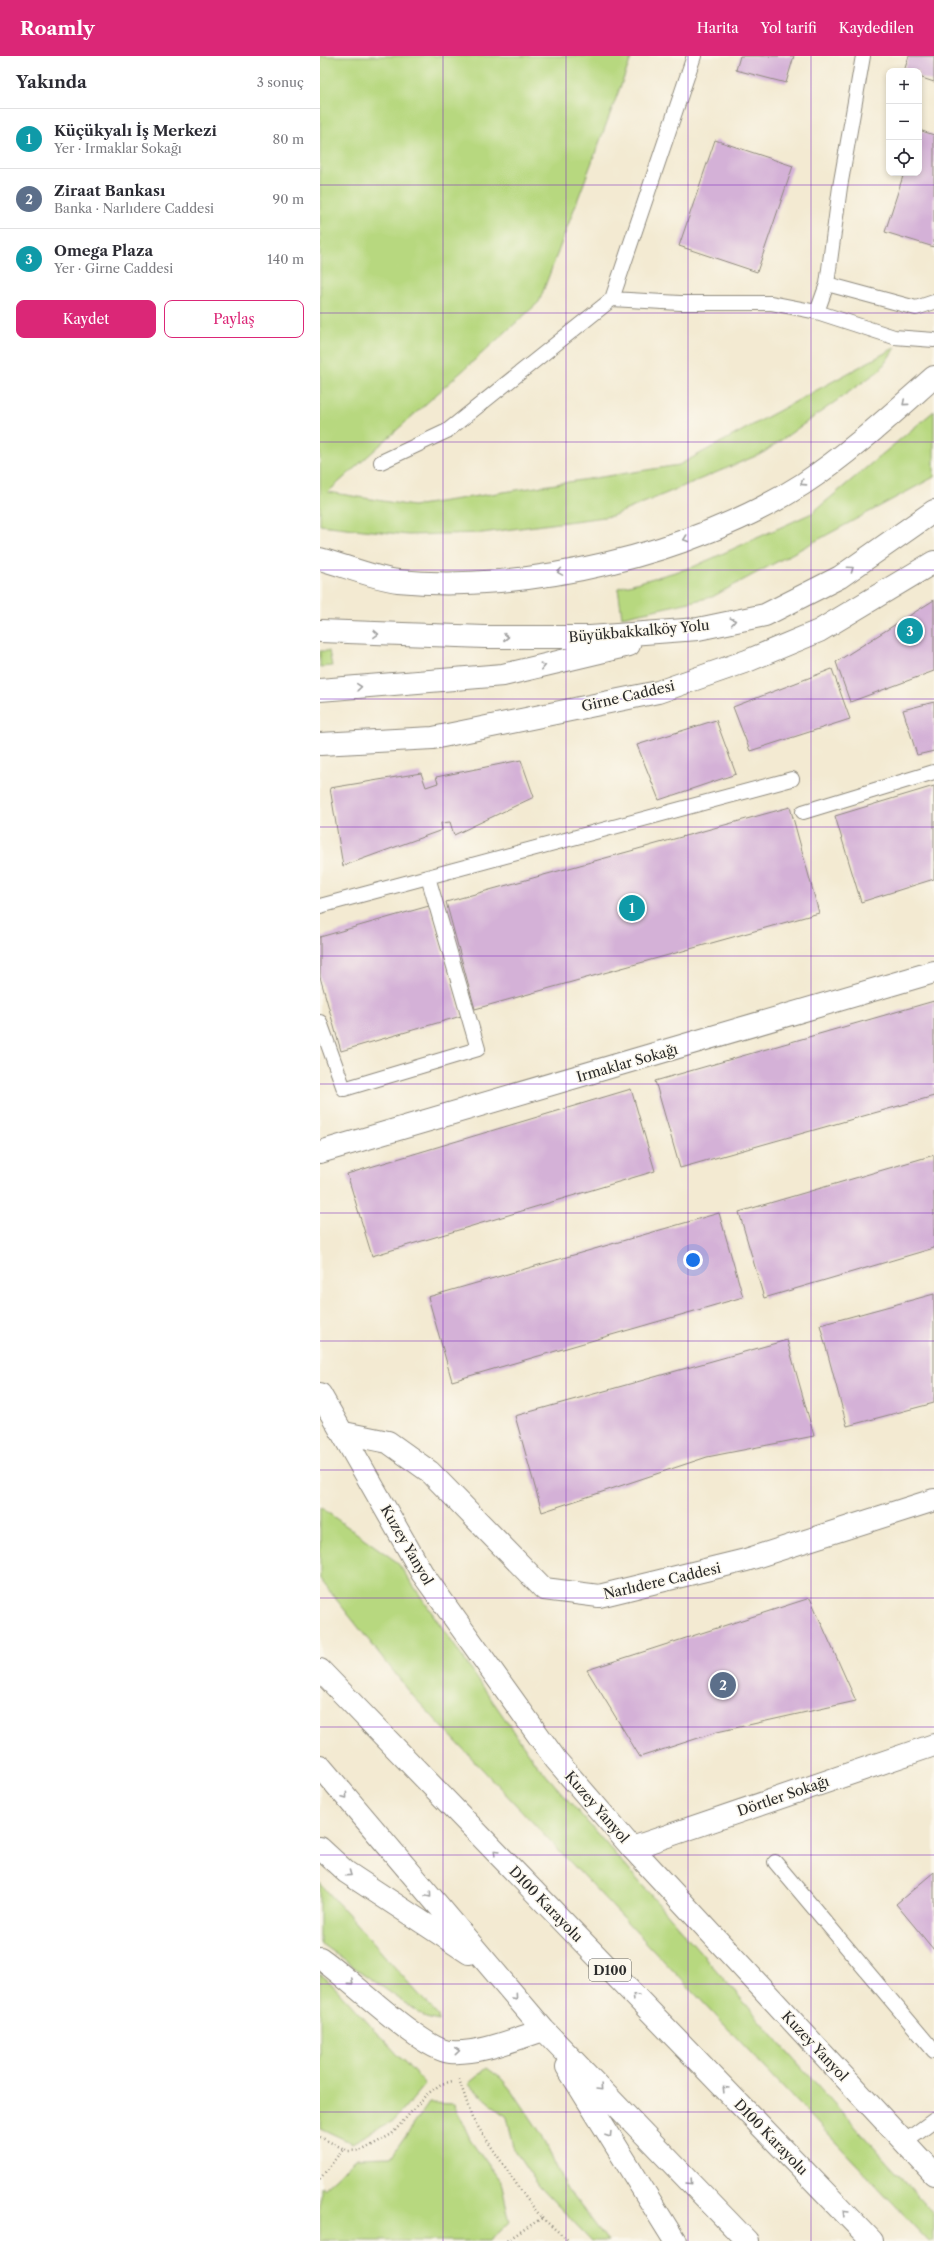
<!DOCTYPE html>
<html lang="tr">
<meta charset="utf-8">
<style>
body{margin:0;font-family:"Libre Caslon Text",serif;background:#f2f2f3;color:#2b2b33}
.controls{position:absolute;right:12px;top:12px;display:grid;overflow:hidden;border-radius:8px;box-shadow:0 2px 6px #0003}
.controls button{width:36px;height:36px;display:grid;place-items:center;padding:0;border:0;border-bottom:1px solid #e1e1e2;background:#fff;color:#2b2b33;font:20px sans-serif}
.you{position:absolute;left:373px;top:1204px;width:14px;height:14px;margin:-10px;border:3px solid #fff;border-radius:50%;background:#1a73e8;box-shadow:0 0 0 6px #1a73e833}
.badge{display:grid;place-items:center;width:26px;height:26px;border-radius:50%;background:#db2777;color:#fff;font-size:13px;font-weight:700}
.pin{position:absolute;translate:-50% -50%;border:2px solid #fff;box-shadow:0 1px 4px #0006}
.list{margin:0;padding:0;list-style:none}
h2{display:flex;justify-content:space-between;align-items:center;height:52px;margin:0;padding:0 16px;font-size:17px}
h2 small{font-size:13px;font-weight:400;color:#7c7c81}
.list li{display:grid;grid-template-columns:26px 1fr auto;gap:12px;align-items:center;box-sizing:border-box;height:60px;padding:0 16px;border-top:1px solid #e1e1e2}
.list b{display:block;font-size:15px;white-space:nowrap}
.list p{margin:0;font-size:13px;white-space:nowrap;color:#7c7c81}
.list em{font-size:13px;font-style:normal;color:#7c7c81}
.actions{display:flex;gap:8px;padding:12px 16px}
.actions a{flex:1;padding:9px 0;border:1px solid #db2777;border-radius:8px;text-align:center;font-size:14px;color:#db2777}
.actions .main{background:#db2777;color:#fff}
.icon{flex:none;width:22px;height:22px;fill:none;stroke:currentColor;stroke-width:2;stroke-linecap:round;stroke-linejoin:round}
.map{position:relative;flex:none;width:614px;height:2185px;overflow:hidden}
header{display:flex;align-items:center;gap:24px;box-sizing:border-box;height:56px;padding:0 20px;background:#db2777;color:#fff}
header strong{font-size:19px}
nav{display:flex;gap:22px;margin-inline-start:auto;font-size:14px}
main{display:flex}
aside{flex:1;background:#fff}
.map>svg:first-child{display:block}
.green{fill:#b7d87f;stroke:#718255}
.building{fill:#d4b1d7}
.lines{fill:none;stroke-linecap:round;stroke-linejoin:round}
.lane-casing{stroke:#8f8a7e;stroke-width:16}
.street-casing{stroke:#8f8a7e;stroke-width:24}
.secondary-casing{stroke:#8f8a7e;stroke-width:24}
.highway-casing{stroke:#8f8a7e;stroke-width:24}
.path{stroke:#8f8a7e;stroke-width:2.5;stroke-dasharray:1 3;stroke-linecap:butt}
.lane{stroke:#fff;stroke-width:14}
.street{stroke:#fff;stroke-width:22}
.secondary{stroke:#fff;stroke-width:22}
.highway{stroke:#fff;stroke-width:22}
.oneway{stroke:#a0a0a0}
.grid{fill:none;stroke:#7b2cbf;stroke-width:1;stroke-opacity:0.55}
.labels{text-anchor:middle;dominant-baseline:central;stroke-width:3;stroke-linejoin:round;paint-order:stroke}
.shield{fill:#fbf7ec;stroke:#696865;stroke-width:1}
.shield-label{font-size:13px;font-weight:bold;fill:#2b2b2b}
.street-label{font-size:14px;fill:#2b2b2b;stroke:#fbf7ec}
</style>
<header>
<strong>Roamly</strong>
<nav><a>Harita</a><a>Yol tarifi</a><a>Kaydedilen</a></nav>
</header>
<main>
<aside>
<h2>Yakında<small>3 sonuç</small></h2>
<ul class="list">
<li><span class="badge" style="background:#0f9aa8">1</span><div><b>Küçükyalı İş Merkezi</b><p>Yer · Irmaklar Sokağı</p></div><em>80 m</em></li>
<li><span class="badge" style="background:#5c6f8a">2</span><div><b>Ziraat Bankası</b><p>Banka · Narlıdere Caddesi</p></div><em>90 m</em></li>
<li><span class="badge" style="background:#0f9aa8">3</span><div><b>Omega Plaza</b><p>Yer · Girne Caddesi</p></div><em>140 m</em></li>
</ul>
<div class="actions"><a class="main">Kaydet</a><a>Paylaş</a></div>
</aside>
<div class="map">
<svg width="614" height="2185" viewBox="0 0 614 2185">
<rect width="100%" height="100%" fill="#fbf7ec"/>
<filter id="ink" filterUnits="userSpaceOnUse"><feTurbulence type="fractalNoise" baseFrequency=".025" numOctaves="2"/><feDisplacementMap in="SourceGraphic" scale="8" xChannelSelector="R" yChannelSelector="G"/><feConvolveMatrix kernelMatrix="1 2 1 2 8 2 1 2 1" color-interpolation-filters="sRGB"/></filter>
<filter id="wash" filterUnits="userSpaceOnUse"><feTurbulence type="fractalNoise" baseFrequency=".012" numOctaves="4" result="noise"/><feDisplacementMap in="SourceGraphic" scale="16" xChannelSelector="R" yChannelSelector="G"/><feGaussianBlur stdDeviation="0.9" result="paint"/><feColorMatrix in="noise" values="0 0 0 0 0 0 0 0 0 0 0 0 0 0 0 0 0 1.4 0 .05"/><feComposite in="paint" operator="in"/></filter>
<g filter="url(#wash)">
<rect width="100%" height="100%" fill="#f3ead2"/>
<path class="green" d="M0 0H312L219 246 8 436 93 450 359 409 576 291 560 314 443 397 292 460 162 477 88 479 0 469Z
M614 355V421L392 541 302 561 298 532 373 511 492 457Z
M0 595H9L12 610 0 611Z
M0 1451 77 1506 214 1705 465 1993 614 2158V2185H609L93 1640 0 1523Z
M0 1827 118 1960V1965L106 1962 0 1887Z
M0 1918 9 1925 105 2028 74 2064 32 2087 0 2072Z
M167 2012 181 2022 196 2040 222 2079 245 2130 288 2185H272L219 2130 195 2095 187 2061 148 2028Z
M109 2047 134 2048 150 2083 181 2126 190 2166 170 2185H0V2131L3 2133 37 2102 71 2101Z"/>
<g id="blocks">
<path class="building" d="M420 0H474L466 27 416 14Z
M589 0H614V26L599 21V15H584Z
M599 74 614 79V191L565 176 584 117H599Z
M395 84 473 110 437 216 359 190Z
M614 544V615L530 646 516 606Z
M512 613 530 663 430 695 413 651Z
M614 646V695L597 699 583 654Z
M396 664 416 718 339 744 317 689Z
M201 704 214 741 134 779 130 766 121 767 122 774 23 810 10 732 101 717 106 731 118 727 116 721Z
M614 730V823L541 846 515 760Z
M470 751 499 857 155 953 126 846Z
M109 850 141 960 21 995 0 921V881Z
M614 945V1040L360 1112 335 1025Z
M311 1033 335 1115 52 1200 27 1118Z
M614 1099V1192L444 1242 419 1156Z
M399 1157 423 1241 132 1325 108 1241Z
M614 1238V1347L527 1370 500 1269Z
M467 1284 494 1380 387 1401 222 1456 195 1360Z
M490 1542 536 1645 397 1676 320 1701 267 1614Z
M614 1816V1894L576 1848Z"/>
</g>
</g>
<g filter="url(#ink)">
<use href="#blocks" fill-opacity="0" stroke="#8f8a7e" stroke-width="1"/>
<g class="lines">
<defs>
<path id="lane" d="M507 228 596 252 614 246
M292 243 374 0
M497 256 507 228 520 131 543 0
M61 406 127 375 292 243 360 247H451L497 256 574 281 614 284
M483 756 614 716
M0 850 472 723
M0 966 24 1033 158 993 108 821
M455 1806 614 1995
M584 2086 614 2064"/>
<path id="street" d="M0 1096 614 916
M312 1792 614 1689"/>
<path id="secondary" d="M0 688 113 682 338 636 427 605 499 575 614 506
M0 1338 102 1517 236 1704 312 1792 614 2118
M24 1377 68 1386 110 1416 224 1533 279 1540 426 1504 614 1444"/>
<path id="highway" d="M0 503C22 509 57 523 78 525 204 538 376 497 483 428 530 397 572 358 614 321
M0 575 165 581H270L378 573 445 559 520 521 614 455
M0 634 183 619 309 589
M0 1614 552 2185
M0 1710 224 1974 427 2185
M0 1792 26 1816 149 1897
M0 1902C28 1921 102 1994 130 1996 162 1998 194 1983 224 1974
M247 2011 355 2185"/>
</defs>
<use href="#lane" class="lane-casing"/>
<use href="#street" class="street-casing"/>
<use href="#secondary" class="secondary-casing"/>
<use href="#highway" class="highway-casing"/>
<path class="path" d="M139 2023 152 2062 206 2142 222 2162 186 2185
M0 2081 28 2095 43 2094 72 2078 106 2039 121 2028 133 2025
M0 2123 23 2093
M222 2162 249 2185"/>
<use href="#lane" class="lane"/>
<use href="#street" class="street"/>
<use href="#secondary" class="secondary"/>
<use href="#highway" class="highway"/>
</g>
<defs><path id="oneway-chevron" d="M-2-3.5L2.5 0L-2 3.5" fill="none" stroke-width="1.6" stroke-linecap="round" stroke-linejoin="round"/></defs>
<g class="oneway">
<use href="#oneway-chevron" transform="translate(585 347) rotate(140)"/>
<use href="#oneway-chevron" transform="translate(483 427) rotate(147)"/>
<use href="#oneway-chevron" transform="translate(366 483) rotate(161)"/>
<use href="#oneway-chevron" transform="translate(531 513) rotate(-35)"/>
<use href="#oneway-chevron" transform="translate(240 516) rotate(171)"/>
<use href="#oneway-chevron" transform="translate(413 565) rotate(-12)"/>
<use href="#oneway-chevron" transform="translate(56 578) rotate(2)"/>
<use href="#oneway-chevron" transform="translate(186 581)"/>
<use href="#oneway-chevron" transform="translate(223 610) rotate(-13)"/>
<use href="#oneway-chevron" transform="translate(39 631) rotate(-5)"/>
<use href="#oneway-chevron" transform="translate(25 1740) rotate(50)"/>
<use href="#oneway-chevron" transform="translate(176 1796) rotate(-134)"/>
<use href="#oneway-chevron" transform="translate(29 1818) rotate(36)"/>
<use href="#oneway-chevron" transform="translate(109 1839) rotate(50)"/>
<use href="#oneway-chevron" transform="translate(31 1926) rotate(40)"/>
<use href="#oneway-chevron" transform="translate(315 1940) rotate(-134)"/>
<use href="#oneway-chevron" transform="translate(195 1941) rotate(49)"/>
<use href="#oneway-chevron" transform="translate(137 1995) rotate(-5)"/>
<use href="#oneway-chevron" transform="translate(280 2032) rotate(46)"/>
<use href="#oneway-chevron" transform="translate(405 2033) rotate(-134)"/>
<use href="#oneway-chevron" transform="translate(289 2079) rotate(58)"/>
<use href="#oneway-chevron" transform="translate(370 2126) rotate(46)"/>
<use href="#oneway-chevron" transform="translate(525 2157) rotate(-134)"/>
</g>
</g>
<path class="grid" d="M123 0V2185M246 0V2185M368 0V2185M491 0V2185M0 129H614M0 257H614M0 386H614M0 514H614M0 643H614M0 771H614M0 900H614M0 1028H614M0 1157H614M0 1285H614M0 1414H614M0 1542H614M0 1671H614M0 1799H614M0 1928H614M0 2056H614"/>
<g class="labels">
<rect class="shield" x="269" y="1903" width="42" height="22" rx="3"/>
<g class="shield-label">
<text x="290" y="1914">D100</text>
</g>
<g class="street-label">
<text transform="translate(319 575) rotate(-5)">Büyükbakkalköy Yolu</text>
<text transform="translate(308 640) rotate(-13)">Girne Caddesi</text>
<text transform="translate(307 1007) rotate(-16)">Irmaklar Sokağı</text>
<text transform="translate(87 1489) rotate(60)">Kuzey Yanyol</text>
<text transform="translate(342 1525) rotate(-13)">Narlıdere Caddesi</text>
<text transform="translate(463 1740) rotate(-19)">Dörtler Sokağı</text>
<text transform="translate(277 1751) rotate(49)">Kuzey Yanyol</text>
<text transform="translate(226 1848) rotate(46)">D100 Karayolu</text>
<text transform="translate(495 1990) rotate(47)">Kuzey Yanyol</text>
<text transform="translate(451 2081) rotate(46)">D100 Karayolu</text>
</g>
</g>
</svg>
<div class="controls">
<button>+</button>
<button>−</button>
<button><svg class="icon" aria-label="locate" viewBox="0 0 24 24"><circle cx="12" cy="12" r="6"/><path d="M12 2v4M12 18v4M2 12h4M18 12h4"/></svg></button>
</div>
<div class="you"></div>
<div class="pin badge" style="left:312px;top:852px;background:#0f9aa8">1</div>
<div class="pin badge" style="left:403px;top:1629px;background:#5c6f8a">2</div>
<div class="pin badge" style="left:590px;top:575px;background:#0f9aa8">3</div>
</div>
</main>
